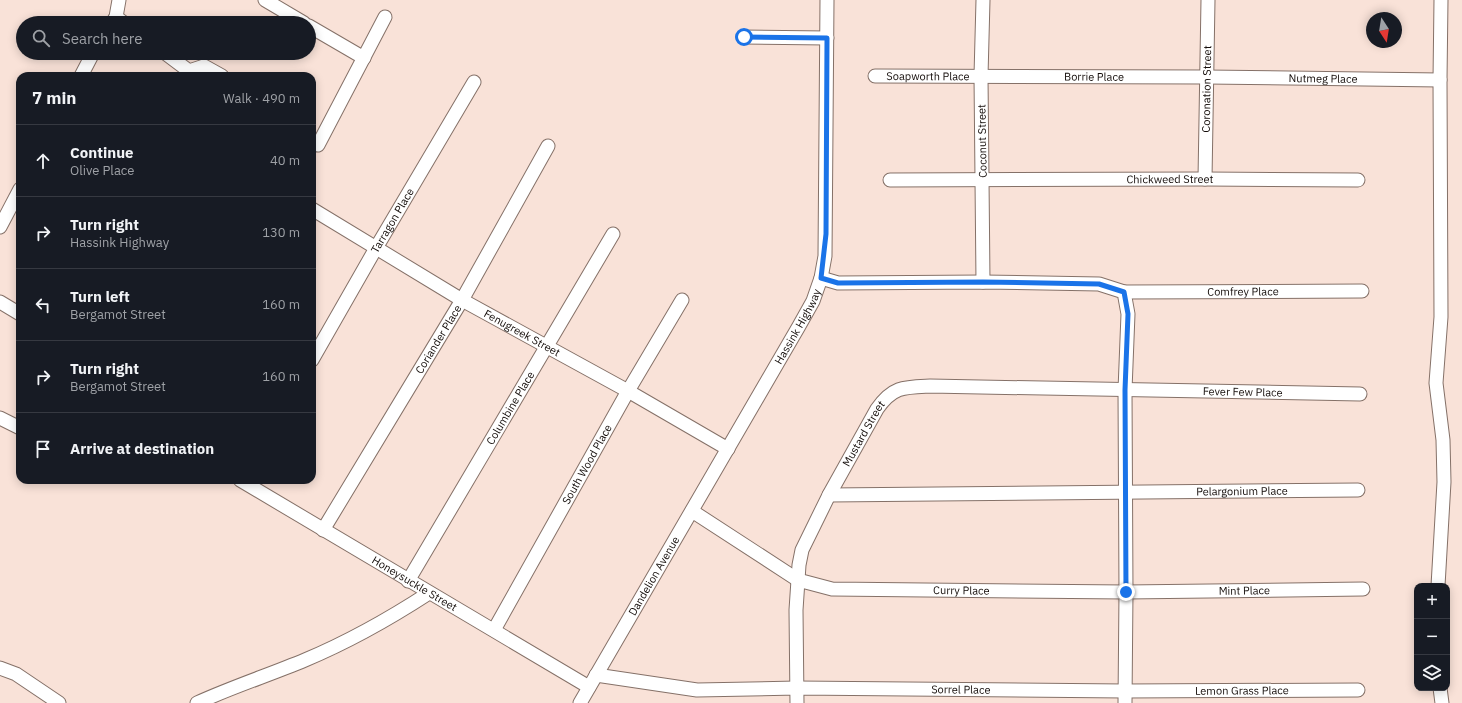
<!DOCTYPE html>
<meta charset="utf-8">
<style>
body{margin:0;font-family:"IBM Plex Sans",sans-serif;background:#20242c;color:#f1f3f6}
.controls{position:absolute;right:12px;bottom:12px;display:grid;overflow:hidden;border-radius:8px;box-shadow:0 2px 10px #0003}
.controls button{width:36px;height:36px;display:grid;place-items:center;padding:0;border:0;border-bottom:1px solid #363941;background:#171b24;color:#f1f3f6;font:20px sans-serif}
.compass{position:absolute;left:1366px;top:12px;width:36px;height:36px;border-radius:50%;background:#171b24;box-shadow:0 2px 10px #0003;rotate:168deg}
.stop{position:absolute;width:12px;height:12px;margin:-9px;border:3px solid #1a73e8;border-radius:50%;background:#fff}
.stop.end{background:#1a73e8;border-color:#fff;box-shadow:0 1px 4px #0008}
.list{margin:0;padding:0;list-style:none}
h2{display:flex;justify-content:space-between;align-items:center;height:52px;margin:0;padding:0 16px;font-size:17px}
h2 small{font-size:13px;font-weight:400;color:#9ea1a6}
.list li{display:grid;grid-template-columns:26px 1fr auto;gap:12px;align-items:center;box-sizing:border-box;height:72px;padding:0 16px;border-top:1px solid #363941}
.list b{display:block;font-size:15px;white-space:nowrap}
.list p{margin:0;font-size:13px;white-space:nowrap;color:#9ea1a6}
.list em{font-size:13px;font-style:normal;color:#9ea1a6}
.icon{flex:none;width:22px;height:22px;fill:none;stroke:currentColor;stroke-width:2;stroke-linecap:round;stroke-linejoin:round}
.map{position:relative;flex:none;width:1462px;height:703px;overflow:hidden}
.search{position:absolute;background:#171b24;box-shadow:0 2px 10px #0003;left:16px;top:16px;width:300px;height:44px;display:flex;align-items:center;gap:10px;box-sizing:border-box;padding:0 14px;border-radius:22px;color:#9ea1a6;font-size:15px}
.panel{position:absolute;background:#171b24;box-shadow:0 2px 10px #0003;left:16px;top:72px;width:300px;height:412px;border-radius:12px}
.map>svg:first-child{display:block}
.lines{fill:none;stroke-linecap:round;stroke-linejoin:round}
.street-casing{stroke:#857168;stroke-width:15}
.street{stroke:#fff;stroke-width:13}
.route{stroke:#1a73e8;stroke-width:5}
.labels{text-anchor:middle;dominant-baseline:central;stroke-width:3;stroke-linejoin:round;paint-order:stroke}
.street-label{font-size:11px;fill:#130c09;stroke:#fff}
</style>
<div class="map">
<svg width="1462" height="703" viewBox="0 0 1462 703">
<rect width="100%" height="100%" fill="#f9e2d8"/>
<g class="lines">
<defs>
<g id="street">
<path d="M265 0 304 23"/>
<path d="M116 17 119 0"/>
<path d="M112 23 116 17 124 23"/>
<path d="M309 26 364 58"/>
<path d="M743 37 827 38"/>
<path d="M165 53 189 71 204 66 222 76"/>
<path d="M81 76 93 53"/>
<path id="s1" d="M875 76 1206 77 1440 80"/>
<path d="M318 145 385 17"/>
<path id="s2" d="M1205 179 1208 0"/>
<path id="s3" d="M890 180 1205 179 1358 180"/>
<path id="s4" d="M312 209 462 300 628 391 728 449"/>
<path d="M0 227 20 189"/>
<path d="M821 278 838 283 983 282 1099 284 1124 292 1128 314 1125 390 1126 592 1125 703"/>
<path d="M983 282 981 76 983 0"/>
<path id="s5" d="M1124 292 1362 291"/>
<path d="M0 302 20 314"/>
<path id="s6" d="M312 360 376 248 474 82"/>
<path d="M0 418 20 428"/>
<path id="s7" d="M240 480 589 687"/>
<path id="s8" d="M829 495 1358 490"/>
<path id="s9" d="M692 511 798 580 832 589 1126 592 1363 589"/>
<path id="s10" d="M323 530 462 300 548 146"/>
<path id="s11" d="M408 581 613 234"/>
<path d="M1438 586 1444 482 1443 440 1436 383 1441 317 1440 80 1441 0"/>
<path id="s12" d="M494 630 628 391 682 300"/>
<path d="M0 668 16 674 59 703"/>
<path id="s13" d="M596 675 697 690 797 688 1125 691 1358 690"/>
<path d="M1440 688 1442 703"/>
<path d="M197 703C232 687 269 675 305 660 348 642 389 619 429 593"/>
<path id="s14" d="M580 703 799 326 813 301 821 278 825 256 827 0"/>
<path id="s15" d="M797 703 796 610 799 565 802 550 829 495 877 409C893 386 905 387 930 386L1360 394"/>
</g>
</defs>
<use href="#street" class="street-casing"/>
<use href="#street" class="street"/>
</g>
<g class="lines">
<path class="route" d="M744 37 827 38 826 234 821 278 838 283 983 282 1099 284 1124 292 1128 314 1125 390 1126 592"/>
</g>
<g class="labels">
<g class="street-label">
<text stroke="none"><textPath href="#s1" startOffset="53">Soapworth Place</textPath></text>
<text stroke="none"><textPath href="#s1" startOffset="219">Borrie Place</textPath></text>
<text stroke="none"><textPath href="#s1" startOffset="448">Nutmeg Place</textPath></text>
<text stroke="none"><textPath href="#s2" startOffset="90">Coronation Street</textPath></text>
<text transform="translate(982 141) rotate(-91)">Coconut Street</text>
<text stroke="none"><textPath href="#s3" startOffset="280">Chickweed Street</textPath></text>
<text stroke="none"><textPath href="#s6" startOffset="161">Tarragon Place</textPath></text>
<text stroke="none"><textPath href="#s5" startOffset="119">Comfrey Place</textPath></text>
<text stroke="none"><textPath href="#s14" startOffset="435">Hassink Highway</textPath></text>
<text stroke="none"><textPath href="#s4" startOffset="244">Fenugreek Street</textPath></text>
<text stroke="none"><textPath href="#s10" startOffset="223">Coriander Place</textPath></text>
<text stroke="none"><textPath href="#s15" startOffset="687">Fever Few Place</textPath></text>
<text stroke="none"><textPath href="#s11" startOffset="201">Columbine Place</textPath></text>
<text stroke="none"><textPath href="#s15" startOffset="285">Mustard Street</textPath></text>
<text stroke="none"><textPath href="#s12" startOffset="190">South Wood Place</textPath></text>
<text stroke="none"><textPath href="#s8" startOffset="413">Pelargonium Place</textPath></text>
<text stroke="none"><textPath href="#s14" startOffset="147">Dandelion Avenue</textPath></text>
<text stroke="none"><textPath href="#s7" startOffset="203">Honeysuckle Street</textPath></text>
<text stroke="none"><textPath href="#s9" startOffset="291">Curry Place</textPath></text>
<text stroke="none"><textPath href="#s9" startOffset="574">Mint Place</textPath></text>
<text stroke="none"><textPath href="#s13" startOffset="366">Sorrel Place</textPath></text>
<text stroke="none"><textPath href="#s13" startOffset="647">Lemon Grass Place</textPath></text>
</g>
</g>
</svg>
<div class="controls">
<button>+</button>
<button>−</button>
<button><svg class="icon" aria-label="layers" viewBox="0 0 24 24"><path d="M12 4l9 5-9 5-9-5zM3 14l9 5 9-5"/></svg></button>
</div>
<svg class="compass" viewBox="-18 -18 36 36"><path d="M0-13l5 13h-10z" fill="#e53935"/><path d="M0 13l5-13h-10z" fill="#9ea1a6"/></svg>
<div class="stop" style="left:744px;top:37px"></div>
<div class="stop end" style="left:1126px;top:592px"></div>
<div class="search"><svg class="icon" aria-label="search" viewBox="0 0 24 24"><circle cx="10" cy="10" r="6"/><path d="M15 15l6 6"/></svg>Search here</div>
<section class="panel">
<h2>7 min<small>Walk · 490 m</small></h2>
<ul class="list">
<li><svg class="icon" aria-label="ahead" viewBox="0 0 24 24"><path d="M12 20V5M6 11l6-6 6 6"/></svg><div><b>Continue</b><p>Olive Place</p></div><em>40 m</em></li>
<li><svg class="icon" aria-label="right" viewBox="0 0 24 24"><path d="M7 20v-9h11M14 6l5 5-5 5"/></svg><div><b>Turn right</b><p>Hassink Highway</p></div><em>130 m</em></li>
<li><svg class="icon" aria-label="left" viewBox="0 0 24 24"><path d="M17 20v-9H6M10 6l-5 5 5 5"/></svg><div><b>Turn left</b><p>Bergamot Street</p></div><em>160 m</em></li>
<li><svg class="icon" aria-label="right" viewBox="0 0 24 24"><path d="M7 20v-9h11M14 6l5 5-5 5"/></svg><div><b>Turn right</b><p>Bergamot Street</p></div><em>160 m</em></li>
<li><svg class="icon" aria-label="arrive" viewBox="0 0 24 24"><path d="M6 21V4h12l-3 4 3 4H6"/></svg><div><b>Arrive at destination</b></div></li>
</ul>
</section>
</div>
